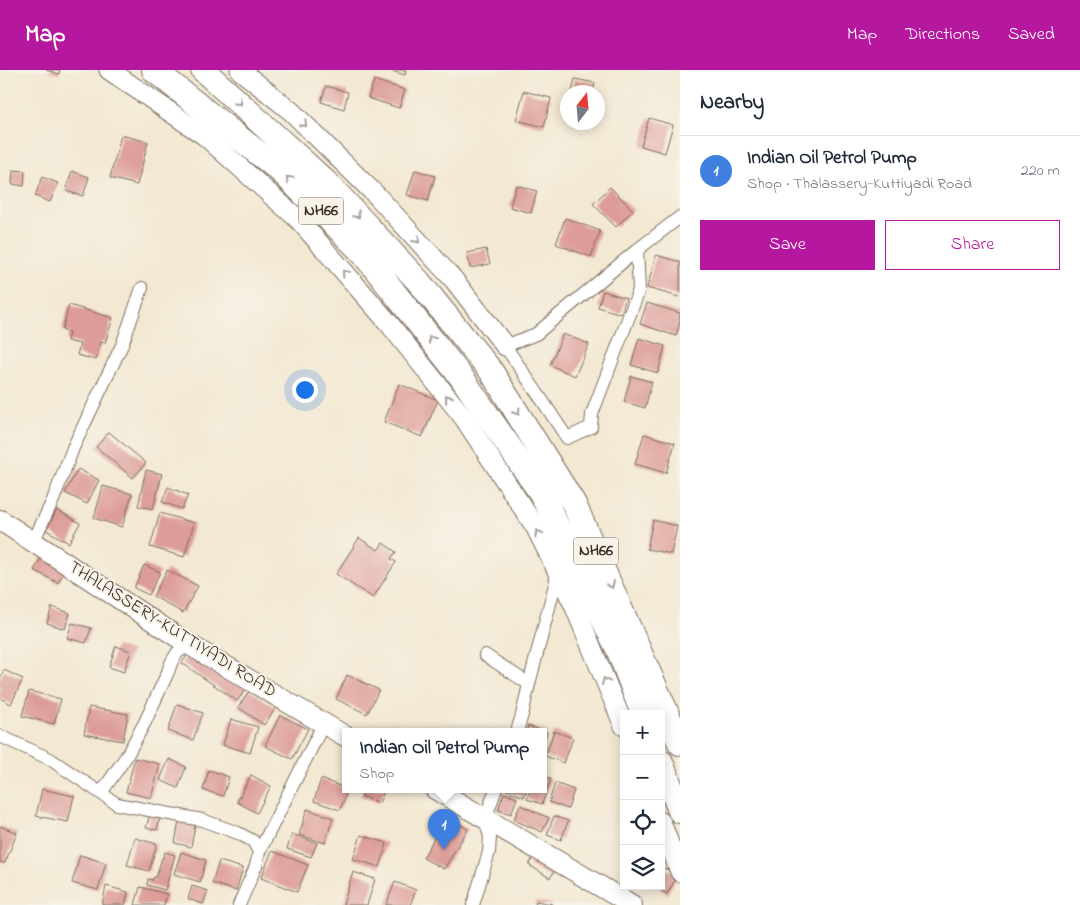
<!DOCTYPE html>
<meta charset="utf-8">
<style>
body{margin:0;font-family:"Indie Flower",sans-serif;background:#f6f6f7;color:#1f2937}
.controls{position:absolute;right:15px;bottom:15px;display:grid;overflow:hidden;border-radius:0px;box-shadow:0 2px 12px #0003}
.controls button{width:45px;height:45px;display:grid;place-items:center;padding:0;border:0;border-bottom:1px solid #e0e1e3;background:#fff;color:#1f2937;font:25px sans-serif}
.compass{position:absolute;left:560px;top:15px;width:45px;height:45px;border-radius:50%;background:#fff;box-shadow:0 2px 12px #0003;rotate:16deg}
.you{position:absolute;left:304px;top:319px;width:18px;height:18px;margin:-12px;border:4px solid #fff;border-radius:50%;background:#1a73e8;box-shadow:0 0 0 8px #1a73e833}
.badge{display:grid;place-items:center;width:32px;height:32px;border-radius:50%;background:#b5179e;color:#fff;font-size:16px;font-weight:700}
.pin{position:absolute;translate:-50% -41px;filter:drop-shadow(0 1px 2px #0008)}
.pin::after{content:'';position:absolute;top:26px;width:18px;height:15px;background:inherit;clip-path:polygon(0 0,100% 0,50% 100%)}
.popup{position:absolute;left:342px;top:658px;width:205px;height:65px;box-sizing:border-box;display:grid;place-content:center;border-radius:0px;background:#fff;filter:drop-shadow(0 1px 4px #0005);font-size:16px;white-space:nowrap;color:#747a83}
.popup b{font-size:19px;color:#1f2937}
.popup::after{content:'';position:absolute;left:50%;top:100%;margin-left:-10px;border:10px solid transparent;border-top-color:#fff}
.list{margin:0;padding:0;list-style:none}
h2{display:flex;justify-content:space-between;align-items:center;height:65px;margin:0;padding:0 20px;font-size:21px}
h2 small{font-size:16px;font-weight:400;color:#747a83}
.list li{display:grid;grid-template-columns:32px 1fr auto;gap:15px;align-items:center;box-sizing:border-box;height:70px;padding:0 20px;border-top:1px solid #e0e1e3}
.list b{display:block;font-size:19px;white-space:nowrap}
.list p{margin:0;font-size:16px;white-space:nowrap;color:#747a83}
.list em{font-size:16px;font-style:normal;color:#747a83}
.actions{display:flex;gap:10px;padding:15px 20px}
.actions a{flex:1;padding:11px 0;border:1px solid #b5179e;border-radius:0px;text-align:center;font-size:18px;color:#b5179e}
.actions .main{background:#b5179e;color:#fff}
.icon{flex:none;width:28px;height:28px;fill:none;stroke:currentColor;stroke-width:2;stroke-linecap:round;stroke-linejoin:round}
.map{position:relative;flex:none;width:680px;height:835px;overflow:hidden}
header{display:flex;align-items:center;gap:30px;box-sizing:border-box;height:70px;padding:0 25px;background:#b5179e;color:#fff}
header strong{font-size:24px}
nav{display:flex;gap:28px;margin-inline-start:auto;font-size:18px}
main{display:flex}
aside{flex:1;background:#fff}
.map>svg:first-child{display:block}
.building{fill:#dd9c98}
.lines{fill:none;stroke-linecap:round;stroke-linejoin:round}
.street-casing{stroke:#7b6c5d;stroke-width:14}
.secondary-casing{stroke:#7b6c5d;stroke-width:21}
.primary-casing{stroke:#7b6c5d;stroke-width:22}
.highway-casing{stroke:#7b6c5d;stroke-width:26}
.street{stroke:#fff;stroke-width:12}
.secondary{stroke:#fff;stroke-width:19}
.primary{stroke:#fff;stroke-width:20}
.highway{stroke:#fff;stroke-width:24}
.oneway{stroke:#a79f9a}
.labels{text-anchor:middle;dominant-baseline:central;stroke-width:4;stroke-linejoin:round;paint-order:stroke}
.shield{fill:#f7f3e8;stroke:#73665b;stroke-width:1}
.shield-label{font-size:16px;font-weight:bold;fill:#3b2a1e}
.street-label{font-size:18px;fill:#3b2a1e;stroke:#f7f3e8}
</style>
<header>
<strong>Map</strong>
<nav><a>Map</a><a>Directions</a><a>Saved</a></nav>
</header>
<main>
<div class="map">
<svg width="680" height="835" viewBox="0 0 680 835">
<rect width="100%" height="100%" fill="#f7f3e8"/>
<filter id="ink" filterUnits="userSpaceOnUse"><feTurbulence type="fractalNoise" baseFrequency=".02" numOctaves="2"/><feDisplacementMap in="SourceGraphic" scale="10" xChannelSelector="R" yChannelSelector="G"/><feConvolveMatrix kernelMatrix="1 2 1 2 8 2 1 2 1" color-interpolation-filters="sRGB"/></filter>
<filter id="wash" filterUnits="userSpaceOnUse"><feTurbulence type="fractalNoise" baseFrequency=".0096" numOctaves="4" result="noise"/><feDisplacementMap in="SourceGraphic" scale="20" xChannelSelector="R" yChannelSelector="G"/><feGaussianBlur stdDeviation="1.12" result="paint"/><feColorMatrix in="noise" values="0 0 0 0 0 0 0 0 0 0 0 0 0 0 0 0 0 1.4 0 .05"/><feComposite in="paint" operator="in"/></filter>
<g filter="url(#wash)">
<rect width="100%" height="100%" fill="#f3e8d2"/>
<g id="blocks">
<path class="building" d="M46 0H60L59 4Z
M388 0H406L405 5Z
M575 9 595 13 593 22H572Z
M374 10 405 20 399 38 368 28Z
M326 16 348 22 344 39 321 32Z
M524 21 551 28 544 57 516 50Z
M649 48 673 55 665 83 641 76Z
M121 65 148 72 137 115 110 108Z
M13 100 25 101 24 116 12 114Z
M415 100 435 106 428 131 407 125Z
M72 101 89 107 83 126 66 121Z
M42 107 58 113 50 132 35 126Z
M516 115 537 121 531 143 510 137Z
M610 117 633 140 616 157 593 134Z
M565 148 600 161 591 187 556 174Z
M486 179 490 194 470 198 467 183Z
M656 185 680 192V222L679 227 647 218Z
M603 221 626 228 621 244 598 237Z
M647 233 680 243V252L676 266 640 254Z
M69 235 113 248 105 273 101 272 96 290 77 285 80 274 67 271 69 262 62 260Z
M563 264 589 274 575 306 550 295Z
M639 268 665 276 658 303 631 295Z
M631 306 652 312 645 338 624 332Z
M399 314 438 330 422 367 384 352Z
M109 362 146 393 133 408 96 377Z
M644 364 675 373 666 403 635 394Z
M78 399 99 410 87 434 65 423Z
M146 400 162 404 153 439 138 436Z
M103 416 132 424 122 457 94 448Z
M168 417 188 425 182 439 162 432Z
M57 440 80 453 69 473 46 460Z
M160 443 194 453 184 487 150 477Z
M653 450 677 456 671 484 647 479Z
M359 468 378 480 383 473 396 482 391 489 396 492 373 528 336 504Z
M42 486 66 498 58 513 34 500Z
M144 495 160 502 149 525 134 518Z
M167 500 198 516 183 543 153 526Z
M52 537 70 543 65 559 47 553Z
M72 553 91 558 86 573 67 568Z
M116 576 131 581 124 602 109 597Z
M191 579 247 618 237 631 182 593Z
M4 600 23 609 11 634 0 628V609Z
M347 605 379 620 367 644 336 629Z
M250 620 276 638 264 655 238 637Z
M29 621 61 629 54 654 22 646Z
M177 634 203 643 193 670 168 661Z
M89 637 128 644 123 671 84 664Z
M280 645 308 659 292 689 265 676Z
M231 649 258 657 250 683 223 675Z
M528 656 547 662 543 674V661H526Z
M554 661 573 668 564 693 545 686Z
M135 688 160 694 151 728 126 722Z
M169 689 186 697 178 718 160 710Z
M209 700 229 707 223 726 203 720Z
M251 705 271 716 257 743 237 732Z
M543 706 551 709 542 734 527 729 531 719H543Z
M321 709 348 719 340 740 314 731Z
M555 713 574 720 568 739 549 732Z
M42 719 74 726 68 752 36 746Z
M364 719H385L379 733 361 726Z
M507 719H527L524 727 506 720Z
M504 723 517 728 511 744 498 740Z
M520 735 549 748 542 762 514 750Z
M307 739 333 748 325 773 299 765Z
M150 744 160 747 157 760 146 758Z
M554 746 568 751 561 770 547 765Z
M446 747 468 759 444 799 423 788Z
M179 751 195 755 191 777 175 773Z
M0 756 17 763 5 793 0 792Z
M292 764 317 773 311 787 287 779Z
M361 765 387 773 380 797 353 789Z
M135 768 157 774 149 801 127 795Z
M272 781 308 795 297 822 261 808Z
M165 782 175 785 165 820 147 815 148 809 153 810 154 807H156L162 788H163Z
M181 782 206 790 200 812 174 804Z
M535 784 557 797 550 808 529 795Z
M80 785 106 793 98 820 72 813Z
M219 791 243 798 236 821 212 813Z
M665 798 678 805 667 824 655 816H661V804Z
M353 802 375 809 367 835H343Z
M395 812 416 820 410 835H386Z
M106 816 128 822 125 835H102Z
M192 816 208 821 203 834 188 829Z
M140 817 167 824 164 835H135Z
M536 831 552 834V835H535Z"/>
</g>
</g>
<g filter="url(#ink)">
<use href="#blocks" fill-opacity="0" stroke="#7b6c5d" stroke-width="1"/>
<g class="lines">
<defs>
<path id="street" d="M637 180 639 220 592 344 591 357 567 368 542 330 505 276 536 264 637 180 680 147
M33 472 53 430 73 378 122 275 142 218
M485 585 529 614 522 645 517 661
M529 614 558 503
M0 666 50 689 117 734 202 750 238 763 253 771 259 782 256 796 239 835
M101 723 126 687 145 652 168 602 171 593 177 583 188 574
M259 782 324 653
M473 835 489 782 490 767 485 749 496 719"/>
<path id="secondary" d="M109 0 205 66 299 150 387 251 464 348 536 458 574 535 624 656
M240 0 291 41 378 127 454 210 505 276
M661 752 680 802"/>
<path id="primary" d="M0 450 188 574 345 666
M435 719 632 835"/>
<path id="highway" d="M154 0 282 102 363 183 462 308 541 423 618 579 643 644
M203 0 330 116 419 212 491 301 574 434 680 673
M661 692 680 741"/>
</defs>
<use href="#street" class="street-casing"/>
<use href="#secondary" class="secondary-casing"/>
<use href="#primary" class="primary-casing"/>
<use href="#highway" class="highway-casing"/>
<use href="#street" class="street"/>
<use href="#secondary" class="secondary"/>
<use href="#primary" class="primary"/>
<use href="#highway" class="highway"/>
</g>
<defs><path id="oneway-chevron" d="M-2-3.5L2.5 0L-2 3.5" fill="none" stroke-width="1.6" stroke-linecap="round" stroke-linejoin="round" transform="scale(1.25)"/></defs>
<g class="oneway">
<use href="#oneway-chevron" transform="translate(239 32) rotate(43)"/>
<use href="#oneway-chevron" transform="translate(304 54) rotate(45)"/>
<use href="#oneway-chevron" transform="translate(289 109) rotate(-135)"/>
<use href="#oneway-chevron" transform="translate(357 145) rotate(47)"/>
<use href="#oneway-chevron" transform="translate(417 170) rotate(48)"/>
<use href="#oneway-chevron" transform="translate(345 203) rotate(-131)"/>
<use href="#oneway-chevron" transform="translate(431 269) rotate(-128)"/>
<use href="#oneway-chevron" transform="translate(448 328) rotate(-129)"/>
<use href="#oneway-chevron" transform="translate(517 342) rotate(58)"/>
<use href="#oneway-chevron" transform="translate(538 463) rotate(-118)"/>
<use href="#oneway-chevron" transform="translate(611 515) rotate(66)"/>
<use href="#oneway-chevron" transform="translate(605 611) rotate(-112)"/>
</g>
</g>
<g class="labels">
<g class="shield">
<rect x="298.5" y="127.5" width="45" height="27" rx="4"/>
<rect x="573.5" y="467.5" width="45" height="27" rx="4"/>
</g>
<g class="shield-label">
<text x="321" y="141">NH66</text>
<text x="596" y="481">NH66</text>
</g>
<g class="street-label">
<text transform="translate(172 560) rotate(32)">THALASSERY-KUTTIYADI ROAD</text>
</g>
</g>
</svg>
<div class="controls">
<button>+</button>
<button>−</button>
<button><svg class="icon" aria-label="locate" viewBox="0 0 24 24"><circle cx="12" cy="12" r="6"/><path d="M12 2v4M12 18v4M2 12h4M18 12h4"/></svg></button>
<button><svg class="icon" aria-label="layers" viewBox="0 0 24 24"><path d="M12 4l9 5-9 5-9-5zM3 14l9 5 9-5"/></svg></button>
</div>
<svg class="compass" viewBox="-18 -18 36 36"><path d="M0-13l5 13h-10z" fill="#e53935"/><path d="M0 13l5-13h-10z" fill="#747a83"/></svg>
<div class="you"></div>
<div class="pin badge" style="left:444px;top:780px;background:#3f7fe0">1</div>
<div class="popup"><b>Indian Oil Petrol Pump</b>Shop</div>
</div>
<aside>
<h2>Nearby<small></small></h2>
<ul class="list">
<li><span class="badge" style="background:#3f7fe0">1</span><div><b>Indian Oil Petrol Pump</b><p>Shop · Thalassery-Kuttiyadi Road</p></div><em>220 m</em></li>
</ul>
<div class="actions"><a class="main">Save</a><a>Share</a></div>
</aside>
</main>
